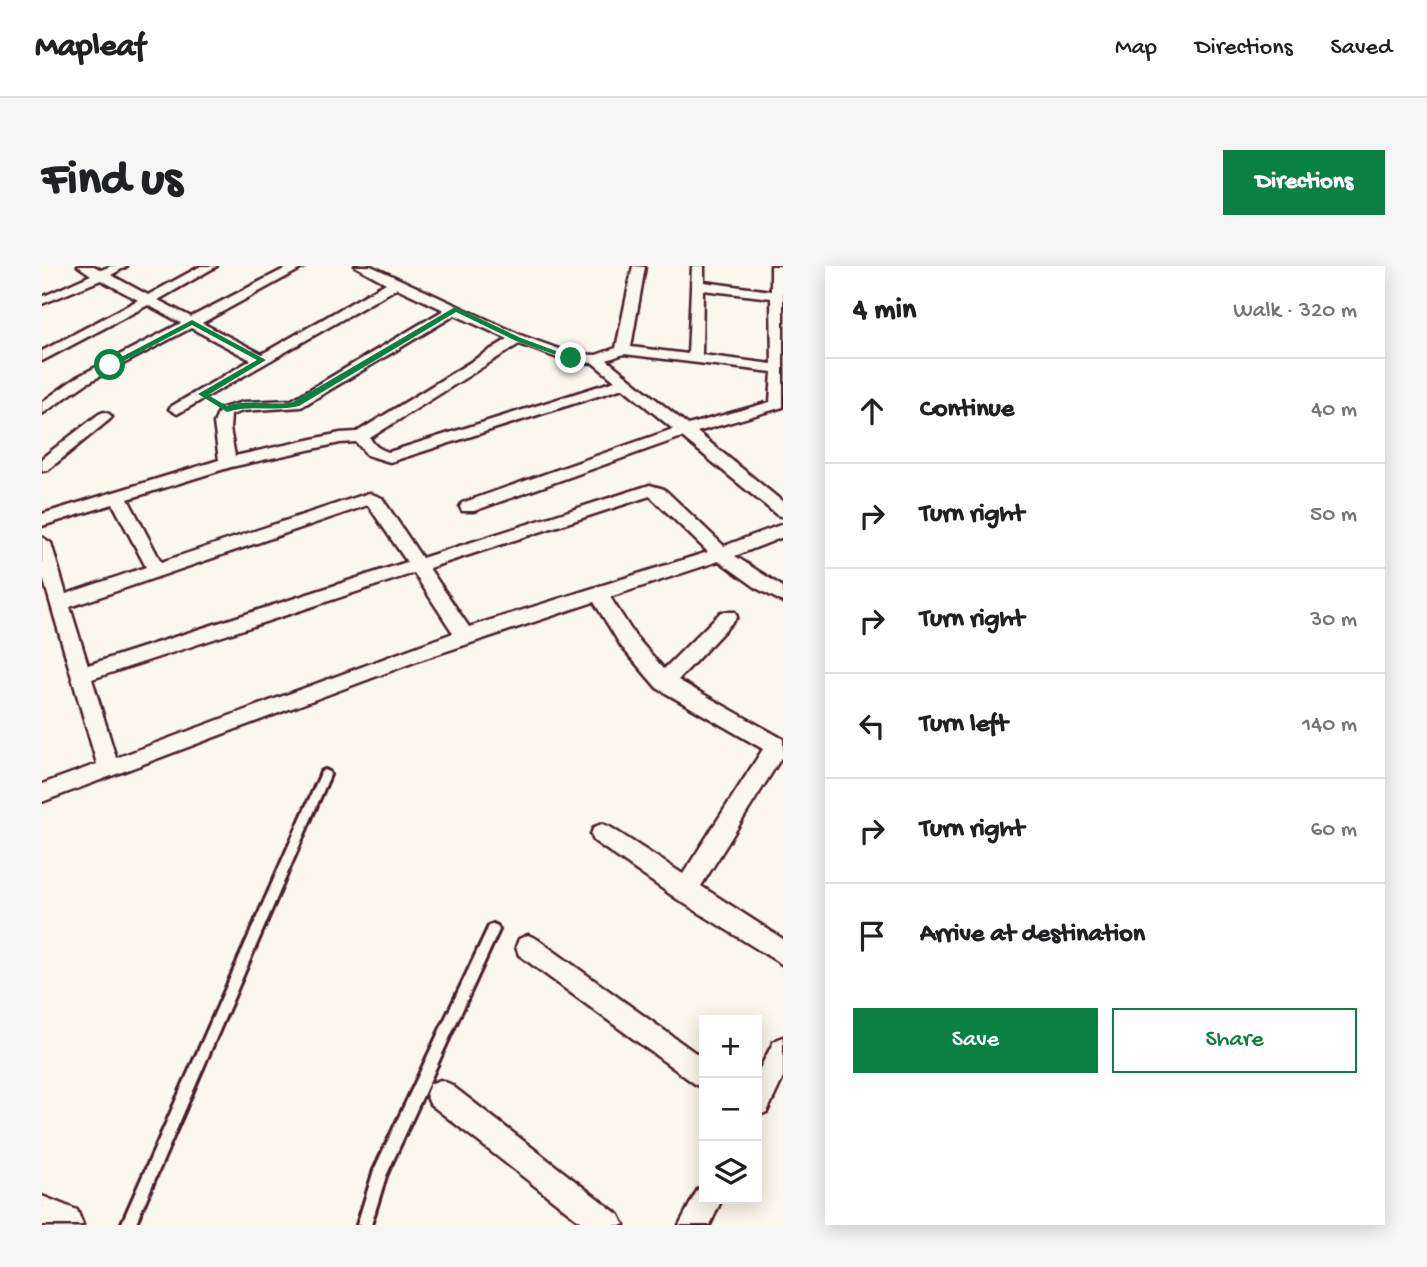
<!DOCTYPE html>
<meta charset="utf-8">
<style>
body{margin:0;font-family:"Gochi Hand",sans-serif;background:#f6f6f6;color:#202124}
.controls{position:absolute;right:21px;bottom:21px;display:grid;overflow:hidden;border-radius:0px;box-shadow:0 4px 18px #0003}
.controls button{width:63px;height:63px;display:grid;place-items:center;padding:0;border:0;border-bottom:2px solid #e0e0e0;background:#fff;color:#202124;font:35px sans-serif}
.stop{position:absolute;width:21px;height:21px;margin:-16px;border:5px solid #0b8043;border-radius:50%;background:#fff}
.stop.end{background:#0b8043;border-color:#fff;box-shadow:0 2px 7px #0008}
.list{margin:0;padding:0;list-style:none}
h2{display:flex;justify-content:space-between;align-items:center;height:91px;margin:0;padding:0 28px;font-size:30px}
h2 small{font-size:23px;font-weight:400;color:#757577}
.list li{display:grid;grid-template-columns:46px 1fr auto;gap:21px;align-items:center;box-sizing:border-box;height:105px;padding:0 28px;border-top:2px solid #e0e0e0}
.list b{display:block;font-size:26px;white-space:nowrap}
.list em{font-size:23px;font-style:normal;color:#757577}
.actions{display:flex;gap:14px;padding:21px 28px}
.actions a{flex:1;padding:16px 0;border:2px solid #0b8043;border-radius:0px;text-align:center;font-size:24px;color:#0b8043}
.actions .main{background:#0b8043;color:#fff}
.icon{flex:none;width:38px;height:38px;fill:none;stroke:currentColor;stroke-width:2;stroke-linecap:round;stroke-linejoin:round}
.map{position:relative;flex:none;width:741px;height:959px;overflow:hidden;border-radius:0px}
header{display:flex;align-items:center;gap:42px;box-sizing:border-box;height:98px;padding:0 35px;background:#fff;border-bottom:2px solid #e0e0e0}
header strong{font-size:33px}
nav{display:flex;gap:38px;margin-inline-start:auto;font-size:24px}
.intro{display:flex;align-items:center;justify-content:space-between;box-sizing:border-box;height:168px;padding:0 42px}
h1{margin:0;font-size:49px}
.button{padding:18px 32px;border-radius:0px;background:#0b8043;color:#fff;font-size:24px;font-weight:700}
main{display:flex;gap:42px;padding:0 42px}
aside{flex:1;background:#fff;border-radius:0px;box-shadow:0 4px 18px #0003}
.map>svg:first-child{display:block}
.lines{fill:none;stroke-linecap:round;stroke-linejoin:round}
.lane-casing{stroke:#4a1f2b;stroke-width:6}
.street-casing{stroke:#4a1f2b;stroke-width:5}
.secondary-casing{stroke:#4a1f2b;stroke-width:5}
.lane{fill:#fbf7ec;fill-rule:evenodd}
.street{fill:#fbf7ec;fill-rule:evenodd}
.secondary{fill:#fbf7ec;fill-rule:evenodd}
.route{fill:#0b8043}
</style>
<header>
<strong>Mapleaf</strong>
<nav><a>Map</a><a>Directions</a><a>Saved</a></nav>
</header>
<div class="intro"><h1>Find us</h1><a class="button">Directions</a></div>
<main>
<div class="map">
<svg width="741" height="959" viewBox="0 0 741 959">
<rect width="100%" height="100%" fill="#fbf7ec"/>
<filter id="ink" filterUnits="userSpaceOnUse"><feTurbulence type="fractalNoise" baseFrequency=".0143" numOctaves="2"/><feDisplacementMap in="SourceGraphic" scale="14" xChannelSelector="R" yChannelSelector="G"/><feConvolveMatrix kernelMatrix="1 2 1 2 8 2 1 2 1" color-interpolation-filters="sRGB"/></filter>
<g filter="url(#ink)">
<g class="lines">
<defs>
<path id="lane" d="M283 504 287 506 288 509 93 959H79L278 509 279 506Z
M451 658 455 660 457 664 344 910 329 959H315L332 904 447 660Z"/>
<path id="street" d="M36 0H52L59 4 69 0H85L69 9 106 29 159 0H175L116 34 149 51 248 0H264L160 57 220 88 344 17 313 0H329L481 70 531 88 554 89 574 82 591 0 603 1 589 81 646 88 650 0H662V16L729 25V0H741V141L655 166 741 236V251L735 249 640 171 432 245H420L418 241 420 237 631 163 581 122 348 196 325 189 314 176 298 177 189 201 86 233 119 296 327 227 340 232 380 292 608 219 622 223 682 280 741 258V271L693 290 741 321V336L716 323 677 295 568 331 593 370 622 403 679 346H693L695 351 636 414 741 473V493L739 492 659 620 741 673V699L635 633 552 575 549 568 552 561 560 558 568 561 641 608 721 483 615 422 579 380 552 336 378 394 0 536V518L55 498 0 308V271L9 277 24 328 104 301 71 238 0 260V248L177 194 172 157 178 143 201 136 250 134 402 44 355 22 135 148 127 143 130 140 209 94 149 62 45 117 0 148V136L35 111 139 57 106 39 0 95V85L96 34 59 14 0 38V31L49 9ZM661 24 729 32 730 98 660 89ZM413 49 466 73 315 166 298 167 193 190 188 163 189 149 201 145 259 141ZM477 78 524 95 551 97 573 115 347 186C339 184 332 180 328 172ZM582 88 730 106 728 136 646 159 565 94ZM608 230 666 286 427 361 387 302ZM326 239 365 296 46 399 28 341ZM372 307 411 367 74 492 50 413Z
M62 146 67 148 70 151 67 154 6 204 0 205V192L57 148Z
M486 669 495 673 662 793V822L653 818 477 689 474 681 477 673Z
M741 771V812L725 846 715 850V808L732 775Z
M398 814 408 818 577 949 582 959H543L388 838 384 828 388 818Z
M662 920V933H680L668 959H637L656 923Z"/>
<path id="secondary" d="M0 930 35 944 41 959H0Z"/>
</defs>
<use href="#lane" class="lane-casing"/>
<use href="#street" class="street-casing"/>
<use href="#secondary" class="secondary-casing"/>
<use href="#lane" class="lane"/>
<use href="#street" class="street"/>
<use href="#secondary" class="secondary"/>
</g>
</g>
<path class="route" d="M413 41 479 72 533 92 526 93 474 75 414 46 257 140C233 146 207 138 185 146L156 128 215 94 150 59 70 101 64 99 150 54 224 94 166 129 185 140C205 132 230 141 251 136Z"/>
</svg>
<div class="controls">
<button>+</button>
<button>−</button>
<button><svg class="icon" aria-label="layers" viewBox="0 0 24 24"><path d="M12 4l9 5-9 5-9-5zM3 14l9 5 9-5"/></svg></button>
</div>
<div class="stop" style="left:68px;top:99px"></div>
<div class="stop end" style="left:529px;top:92px"></div>
</div>
<aside>
<h2>4 min<small>Walk · 320 m</small></h2>
<ul class="list">
<li><svg class="icon" aria-label="ahead" viewBox="0 0 24 24"><path d="M12 20V5M6 11l6-6 6 6"/></svg><div><b>Continue</b></div><em>40 m</em></li>
<li><svg class="icon" aria-label="right" viewBox="0 0 24 24"><path d="M7 20v-9h11M14 6l5 5-5 5"/></svg><div><b>Turn right</b></div><em>50 m</em></li>
<li><svg class="icon" aria-label="right" viewBox="0 0 24 24"><path d="M7 20v-9h11M14 6l5 5-5 5"/></svg><div><b>Turn right</b></div><em>30 m</em></li>
<li><svg class="icon" aria-label="left" viewBox="0 0 24 24"><path d="M17 20v-9H6M10 6l-5 5 5 5"/></svg><div><b>Turn left</b></div><em>140 m</em></li>
<li><svg class="icon" aria-label="right" viewBox="0 0 24 24"><path d="M7 20v-9h11M14 6l5 5-5 5"/></svg><div><b>Turn right</b></div><em>60 m</em></li>
<li><svg class="icon" aria-label="arrive" viewBox="0 0 24 24"><path d="M6 21V4h12l-3 4 3 4H6"/></svg><div><b>Arrive at destination</b></div></li>
</ul>
<div class="actions"><a class="main">Save</a><a>Share</a></div>
</aside>
</main>
